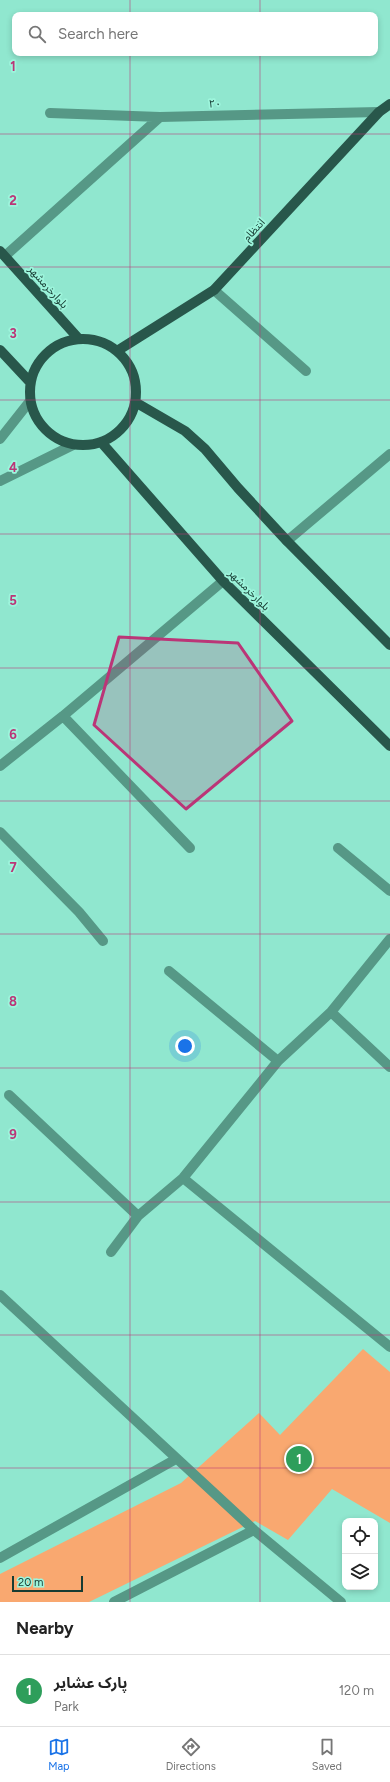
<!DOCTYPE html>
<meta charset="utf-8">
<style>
body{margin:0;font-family:Figtree,"Noto Sans Arabic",sans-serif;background:#f6f6f6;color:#222}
.controls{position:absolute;right:12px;bottom:12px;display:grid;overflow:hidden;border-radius:8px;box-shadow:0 2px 6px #0003}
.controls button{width:36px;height:36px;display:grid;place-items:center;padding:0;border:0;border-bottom:1px solid #e0e0e0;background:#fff;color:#222;font:20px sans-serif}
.scale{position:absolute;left:12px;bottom:10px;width:71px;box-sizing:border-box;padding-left:4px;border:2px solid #173c33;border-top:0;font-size:11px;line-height:14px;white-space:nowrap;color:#173c33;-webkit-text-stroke:3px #9df5dc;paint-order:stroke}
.you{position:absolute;left:185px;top:1046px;width:14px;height:14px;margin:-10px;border:3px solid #fff;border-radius:50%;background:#1a73e8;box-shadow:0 0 0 6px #1a73e833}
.badge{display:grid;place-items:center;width:26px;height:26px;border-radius:50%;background:#1a73e8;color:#fff;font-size:13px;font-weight:700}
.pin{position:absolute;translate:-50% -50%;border:2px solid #fff;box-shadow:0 1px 4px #0006}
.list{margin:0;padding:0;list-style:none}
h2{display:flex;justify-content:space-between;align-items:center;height:52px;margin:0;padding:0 16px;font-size:17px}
h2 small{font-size:13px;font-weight:400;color:#767676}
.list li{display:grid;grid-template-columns:26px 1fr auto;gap:12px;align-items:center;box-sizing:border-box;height:72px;padding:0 16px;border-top:1px solid #e0e0e0}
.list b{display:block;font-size:15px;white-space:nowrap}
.list p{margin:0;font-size:13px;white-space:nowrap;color:#767676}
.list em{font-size:13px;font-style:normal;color:#767676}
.icon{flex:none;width:22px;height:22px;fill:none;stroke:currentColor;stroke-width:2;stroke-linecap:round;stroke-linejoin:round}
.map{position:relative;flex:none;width:390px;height:1602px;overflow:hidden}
.search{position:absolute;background:#fff;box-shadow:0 2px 6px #0003;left:12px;right:12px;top:12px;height:44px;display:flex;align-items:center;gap:10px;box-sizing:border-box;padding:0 14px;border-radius:8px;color:#767676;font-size:15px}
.sheet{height:124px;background:#fff}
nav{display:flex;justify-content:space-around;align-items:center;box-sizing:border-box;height:56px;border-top:1px solid #e0e0e0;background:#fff;font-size:11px;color:#767676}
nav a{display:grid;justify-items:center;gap:2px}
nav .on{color:#1a73e8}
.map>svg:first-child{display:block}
.green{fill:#f9a870}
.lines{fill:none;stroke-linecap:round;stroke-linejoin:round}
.minor{stroke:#569886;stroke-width:10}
.major{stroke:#28574b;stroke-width:10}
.marked{fill:#bb3577;fill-opacity:0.2;stroke:#bb3577;stroke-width:3;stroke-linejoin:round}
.grid{fill:none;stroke:#bb3577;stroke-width:1;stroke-opacity:0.55}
.labels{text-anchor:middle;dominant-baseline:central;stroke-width:3.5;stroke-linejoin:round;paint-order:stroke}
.street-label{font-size:11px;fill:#173c33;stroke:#9df5dc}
.grid-label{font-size:13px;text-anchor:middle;font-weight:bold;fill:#bb3577;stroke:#9df5dc;stroke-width:3.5;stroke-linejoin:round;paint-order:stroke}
</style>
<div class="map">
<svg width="390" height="1602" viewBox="0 0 390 1602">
<rect width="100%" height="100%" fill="#90e7cf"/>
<path class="green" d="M363 1349 390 1372V1523L332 1489 288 1540 255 1521 89 1602H0V1574L181 1483 259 1413 280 1435Z"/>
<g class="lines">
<path class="minor" d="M50 113 160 117 379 112
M5 256 160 117
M214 290 306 371
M0 439 30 401
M0 481 73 445
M287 541 390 454
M63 716 190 848
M0 766 63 716 223 581
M0 832 79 912 103 941
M338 848 390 891
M169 971 278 1061
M331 1012 390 1067
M9 1095 138 1216
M183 1178 390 1347
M111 1252 138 1216 183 1178 278 1061 331 1012 390 939
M0 1295 254 1530 341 1602
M0 1558 176 1459
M114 1602 254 1530"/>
<path class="major" d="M0 251 79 339
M30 392a53 53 0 1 1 106 0a53 53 0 1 1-106 0Z
M0 350 30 382
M117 351 214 290 379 112 390 104
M135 402 185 431 205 449 238 488 287 541 390 645
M101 442 223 581 390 746"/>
</g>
<path class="marked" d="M119 637 238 643 292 721 186 809 94 725Z"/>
<path class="grid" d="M130 0V15M260 0V15M130 53V1602M260 53V1602M0 134H390M0 267H390M0 400H390M0 534H390M0 668H390M0 801H390M0 934H390M0 1068H390M0 1202H390M0 1335H390M0 1468H390"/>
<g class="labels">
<g class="street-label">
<text transform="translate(215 104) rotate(-1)">۲۰</text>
<text transform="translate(254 230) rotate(-47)">انتظام</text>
<text transform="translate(48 287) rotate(48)">بلوارخرمشهر</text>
<text transform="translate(249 590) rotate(45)">بلوارخرمشهر</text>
</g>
</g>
<g class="grid-label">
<text x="13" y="71">1</text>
<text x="13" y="205">2</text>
<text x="13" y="338">3</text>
<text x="13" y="472">4</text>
<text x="13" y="605">5</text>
<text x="13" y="739">6</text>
<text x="13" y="872">7</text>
<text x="13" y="1006">8</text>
<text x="13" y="1139">9</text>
</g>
</svg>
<div class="controls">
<button><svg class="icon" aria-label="locate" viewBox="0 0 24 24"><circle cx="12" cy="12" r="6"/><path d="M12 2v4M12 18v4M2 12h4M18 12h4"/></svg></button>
<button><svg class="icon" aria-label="layers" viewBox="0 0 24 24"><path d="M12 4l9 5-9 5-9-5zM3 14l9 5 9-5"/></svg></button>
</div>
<div class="scale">20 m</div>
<div class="you"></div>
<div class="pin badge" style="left:299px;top:1459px;background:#2e9e5b">1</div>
<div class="search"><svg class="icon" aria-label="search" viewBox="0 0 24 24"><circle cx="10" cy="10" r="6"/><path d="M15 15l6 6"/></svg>Search here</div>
</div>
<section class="sheet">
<h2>Nearby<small></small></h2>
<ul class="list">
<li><span class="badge" style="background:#2e9e5b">1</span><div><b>پارک عشایر</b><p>Park</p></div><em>120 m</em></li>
</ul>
</section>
<nav>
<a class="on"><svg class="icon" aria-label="map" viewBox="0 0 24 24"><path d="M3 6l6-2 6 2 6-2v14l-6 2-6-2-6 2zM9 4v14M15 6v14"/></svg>Map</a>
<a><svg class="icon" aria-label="directions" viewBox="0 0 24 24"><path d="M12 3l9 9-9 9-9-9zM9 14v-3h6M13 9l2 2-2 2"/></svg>Directions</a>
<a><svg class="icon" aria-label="saved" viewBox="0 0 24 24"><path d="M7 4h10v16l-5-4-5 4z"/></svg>Saved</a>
</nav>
